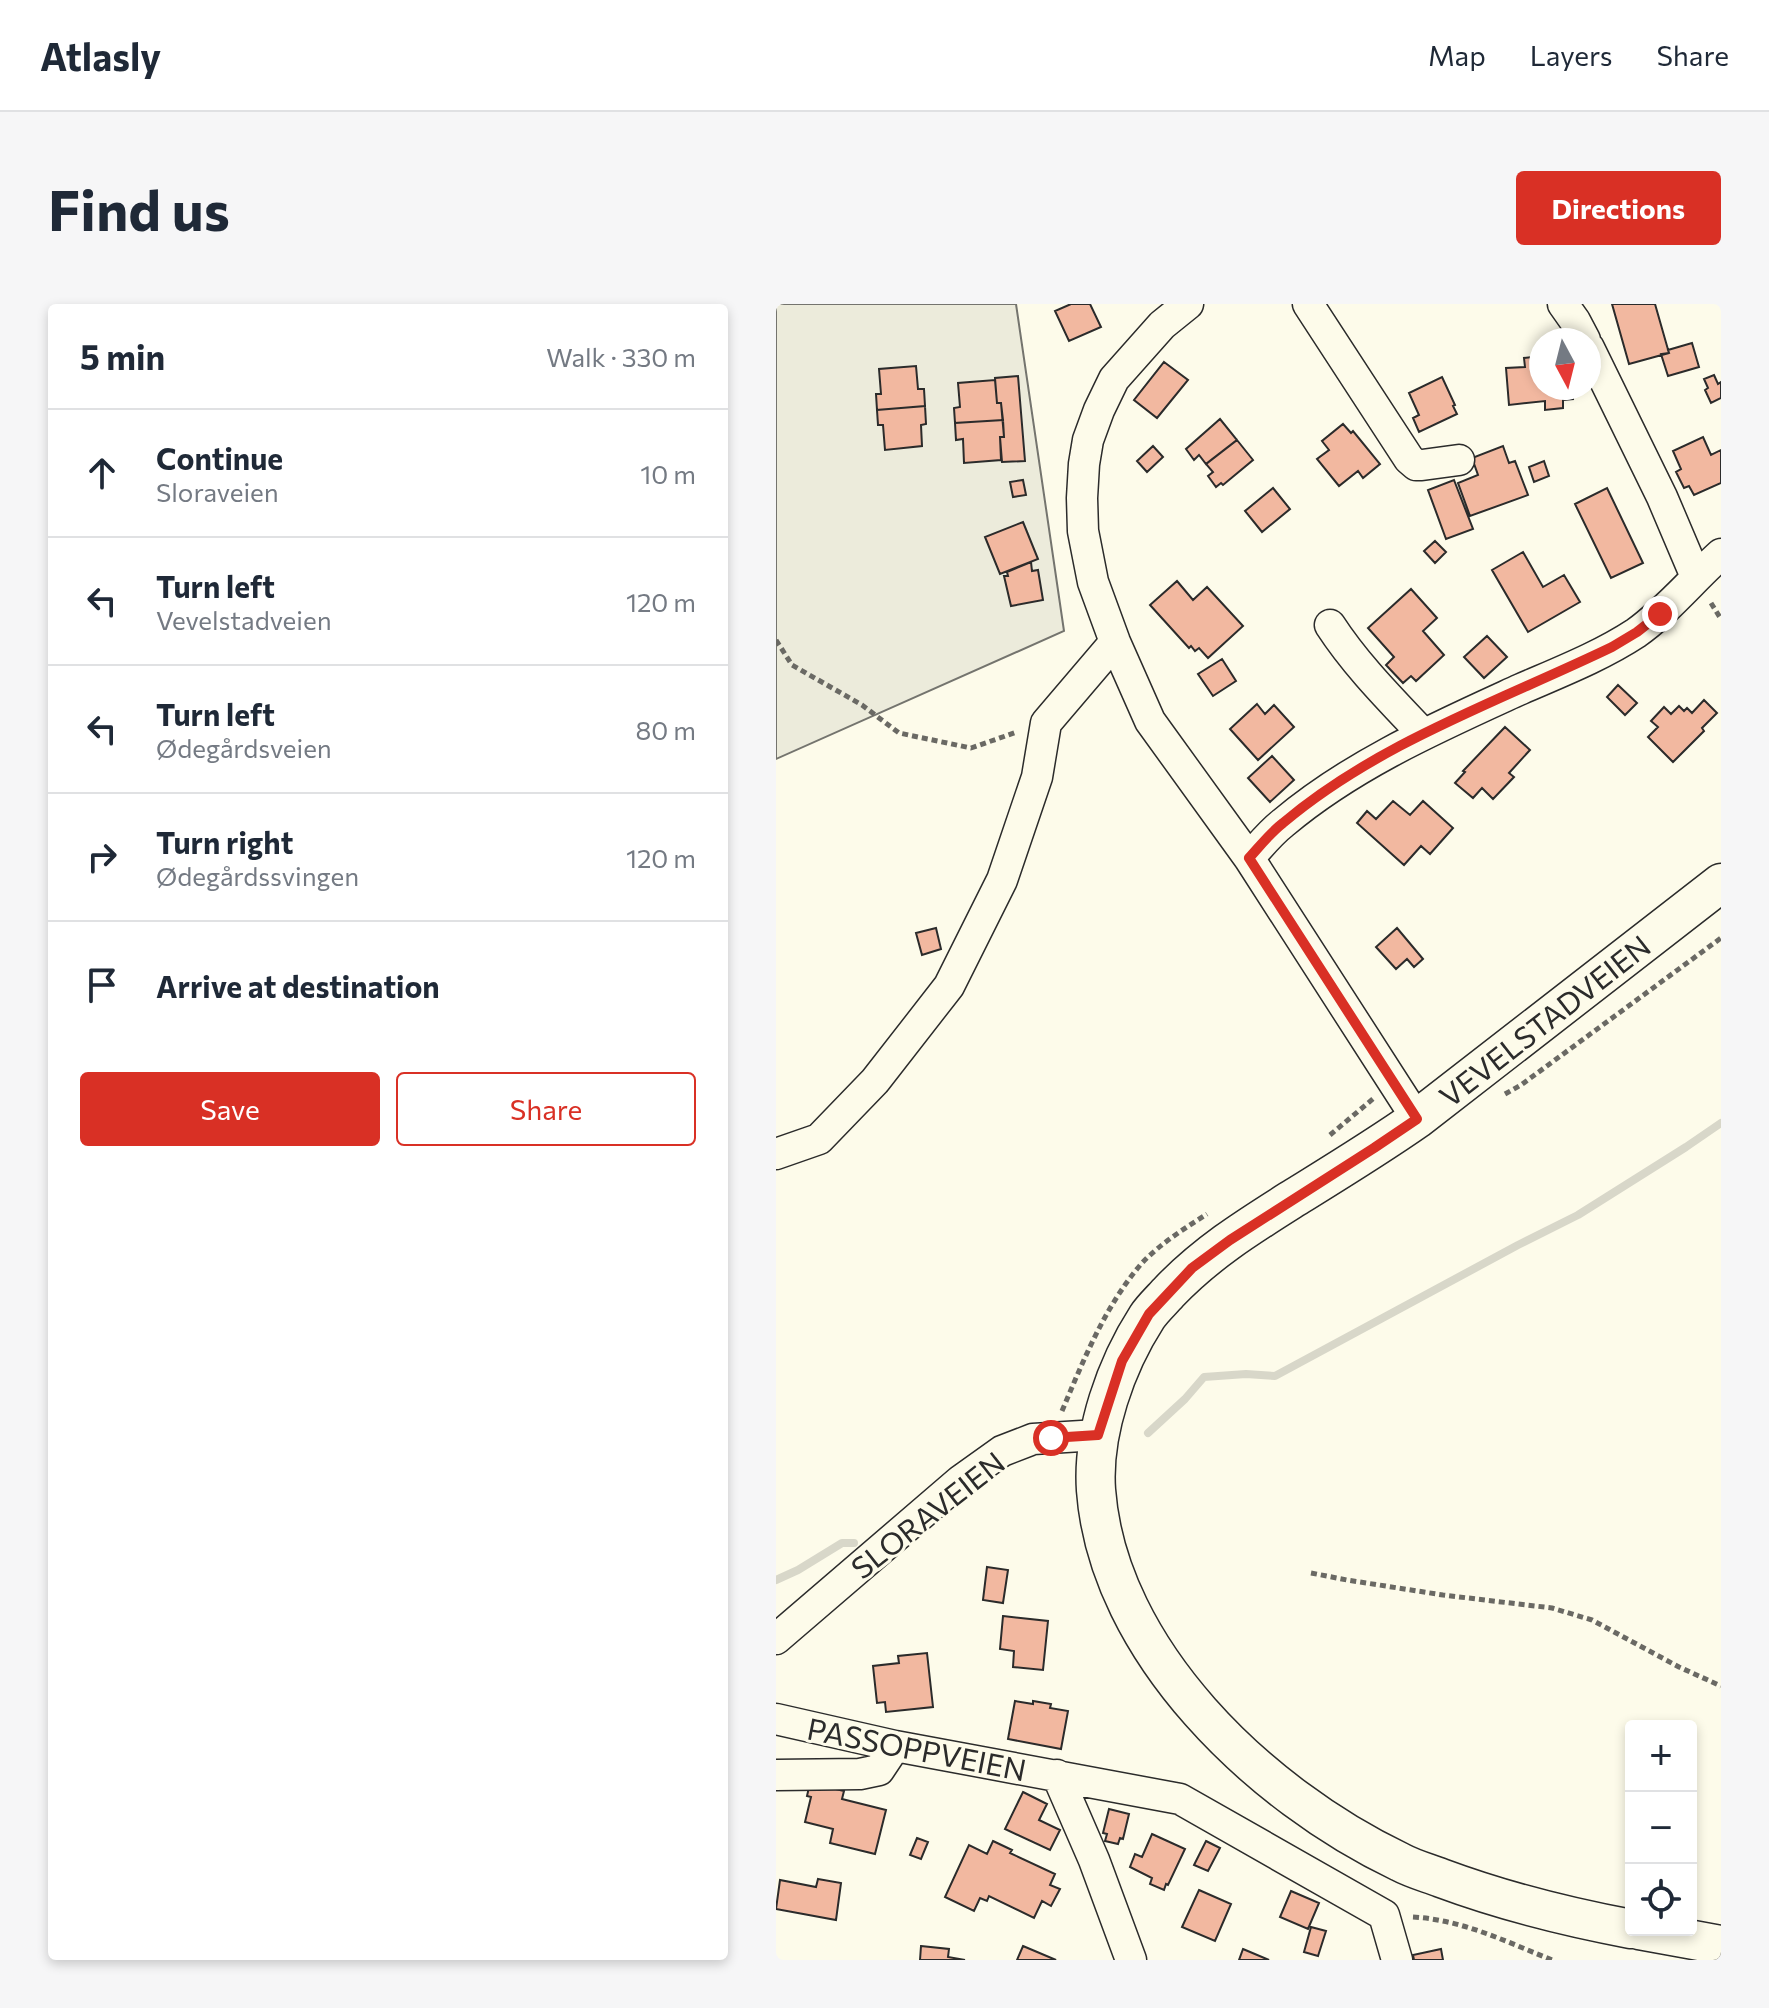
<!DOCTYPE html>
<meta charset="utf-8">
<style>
body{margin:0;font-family:Commissioner,sans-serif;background:#f6f6f7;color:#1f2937}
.controls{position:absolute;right:24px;bottom:24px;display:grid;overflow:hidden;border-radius:8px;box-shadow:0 4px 12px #0003}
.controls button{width:72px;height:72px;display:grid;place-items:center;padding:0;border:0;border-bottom:2px solid #e0e1e3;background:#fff;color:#1f2937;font:40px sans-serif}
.compass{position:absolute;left:753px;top:24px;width:72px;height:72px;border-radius:50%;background:#fff;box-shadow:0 4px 12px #0003;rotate:173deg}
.stop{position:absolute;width:24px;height:24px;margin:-18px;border:6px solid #d93025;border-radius:50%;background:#fff}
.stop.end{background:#d93025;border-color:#fff;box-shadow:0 2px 8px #0008}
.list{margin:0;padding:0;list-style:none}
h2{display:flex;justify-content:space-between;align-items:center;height:104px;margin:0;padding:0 32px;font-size:34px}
h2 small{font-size:26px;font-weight:400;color:#747a83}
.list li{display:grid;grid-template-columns:52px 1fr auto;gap:24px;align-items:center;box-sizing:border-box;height:128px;padding:0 32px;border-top:2px solid #e0e1e3}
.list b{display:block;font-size:30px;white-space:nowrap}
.list p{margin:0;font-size:26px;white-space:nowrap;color:#747a83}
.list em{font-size:26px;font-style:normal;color:#747a83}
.actions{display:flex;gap:16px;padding:24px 32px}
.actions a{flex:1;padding:18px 0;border:2px solid #d93025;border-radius:8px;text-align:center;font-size:28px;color:#d93025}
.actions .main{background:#d93025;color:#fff}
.icon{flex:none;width:44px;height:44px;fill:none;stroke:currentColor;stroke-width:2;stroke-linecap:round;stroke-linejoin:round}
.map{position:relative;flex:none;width:945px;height:1656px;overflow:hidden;border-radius:8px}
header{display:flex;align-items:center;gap:48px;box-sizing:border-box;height:112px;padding:0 40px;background:#fff;border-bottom:2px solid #e0e1e3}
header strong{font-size:38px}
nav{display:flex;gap:44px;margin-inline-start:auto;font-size:28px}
.intro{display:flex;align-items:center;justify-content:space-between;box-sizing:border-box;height:192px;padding:0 48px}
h1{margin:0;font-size:56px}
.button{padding:20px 36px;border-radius:8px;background:#d93025;color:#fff;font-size:28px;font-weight:700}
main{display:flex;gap:48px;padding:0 48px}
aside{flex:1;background:#fff;border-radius:8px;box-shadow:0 4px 12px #0003}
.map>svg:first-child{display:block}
.green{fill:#ecebdb;stroke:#74746e;stroke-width:2}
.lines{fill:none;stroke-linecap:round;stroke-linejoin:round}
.stream{stroke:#d8d7c9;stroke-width:8}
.building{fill:#f2b8a0;stroke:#2b2b2b;stroke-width:2}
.minor-casing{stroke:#2b2b2b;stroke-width:33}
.major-casing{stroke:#2b2b2b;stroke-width:41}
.path{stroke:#6a6964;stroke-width:5;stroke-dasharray:6 4;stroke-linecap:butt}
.minor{stroke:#fdfbea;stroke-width:30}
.major{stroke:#fdfbea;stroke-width:38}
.route{stroke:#d93025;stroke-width:10}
.labels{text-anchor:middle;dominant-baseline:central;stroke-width:6;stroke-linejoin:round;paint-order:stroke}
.street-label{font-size:30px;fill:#2b2b2b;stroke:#fdfbea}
</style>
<header>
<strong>Atlasly</strong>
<nav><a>Map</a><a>Layers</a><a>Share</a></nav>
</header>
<div class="intro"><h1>Find us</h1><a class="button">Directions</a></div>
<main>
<aside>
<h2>5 min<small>Walk · 330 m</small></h2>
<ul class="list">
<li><svg class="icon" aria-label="ahead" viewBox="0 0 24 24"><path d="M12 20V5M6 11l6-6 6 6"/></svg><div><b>Continue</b><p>Sloraveien</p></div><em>10 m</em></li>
<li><svg class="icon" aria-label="left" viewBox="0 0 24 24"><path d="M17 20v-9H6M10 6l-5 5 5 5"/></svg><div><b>Turn left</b><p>Vevelstadveien</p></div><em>120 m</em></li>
<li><svg class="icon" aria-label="left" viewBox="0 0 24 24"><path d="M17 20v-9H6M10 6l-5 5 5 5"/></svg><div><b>Turn left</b><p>Ødegårdsveien</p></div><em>80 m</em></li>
<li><svg class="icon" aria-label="right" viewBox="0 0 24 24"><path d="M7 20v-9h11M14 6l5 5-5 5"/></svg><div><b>Turn right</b><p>Ødegårdssvingen</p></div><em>120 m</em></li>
<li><svg class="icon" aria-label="arrive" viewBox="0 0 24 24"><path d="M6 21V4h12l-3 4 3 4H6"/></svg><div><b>Arrive at destination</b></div></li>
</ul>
<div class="actions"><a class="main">Save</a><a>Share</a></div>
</aside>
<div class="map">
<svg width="945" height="1656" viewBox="0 0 945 1656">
<rect width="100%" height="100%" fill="#fdfbea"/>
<path class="green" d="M0 0H240L288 327 0 455Z"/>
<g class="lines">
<path class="stream" d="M372 1129 409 1095 428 1073 470 1070 499 1072 742 941 802 911 910 843 945 819
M0 1276 22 1266 66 1239H78"/>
</g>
<path class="building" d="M295 0H314L325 23 293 37 279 7Z
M836 0H879L893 49 853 60Z
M916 39 923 63 892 72 885 50 893 49 892 46Z
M765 52V84H796L797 95 787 96V104L769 106V97L733 101 730 64 749 63 748 54Z
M388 58 412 76 381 114 358 96Z
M140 62 142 85H148L149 102 101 106 100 90H105L103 65Z
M938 71 942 80 945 78V94L935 99 929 86 932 84 928 75Z
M242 72 249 157 226 158 224 133H228L225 99H221L219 74Z
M666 73 679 101 677 102 681 110 643 128 637 114 643 111 633 89Z
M219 76 221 99H225L227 116 179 119 178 104 184 103 182 79Z
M149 102 150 120 145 121 146 142 109 146 107 121H102L101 106Z
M444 115 461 136 430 160 423 151 418 156 410 145Z
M227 116 228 133H224L225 156 188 159 187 135 180 136 179 119Z
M567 120 575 129 577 127 604 160 587 174 582 167 563 182 541 155 553 146 546 137Z
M927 133 935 151 945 146V179L918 191 913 182 908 184 900 168 905 165 897 147Z
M461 136 477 156 447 181 445 179 440 183 432 172 437 168 430 160Z
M377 142 387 153 371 168 361 157Z
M727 142 733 159 739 157 752 191 694 212 682 179 702 171 696 154Z
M768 157 773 172 758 178 753 163Z
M247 176 250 191 237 193 234 178Z
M678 176 697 225 670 235 652 186Z
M497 184 514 205 486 228 469 207Z
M831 184 867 259 835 274 799 200Z
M247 218 262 255 224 270 209 233Z
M659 237 670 248 659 259 648 247Z
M747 248 767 283 788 271 804 298 752 328 716 266Z
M255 258 256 267 262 266 267 296 235 302 228 272H232L231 268Z
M401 277 417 296 431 283 467 322 432 354 423 344 419 347 415 342 413 344 374 301Z
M635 285 661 314 647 327 668 351 640 377 635 372 627 379 610 361 618 353 592 324Z
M711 332 731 353 708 374 688 353Z
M446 355 460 377 437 392 422 370Z
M842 381 861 399 849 411 831 393Z
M928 396 941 409 926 424 928 427 897 458 872 433 882 423 875 417 888 403 895 410 903 402 908 407 911 404 916 409Z
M481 400 489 410 498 401 518 423 482 456 454 425Z
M729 423 754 446 733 469 738 473 717 495 706 484 697 494 679 479 689 468 687 467Z
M496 452 518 476 494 498 472 474Z
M617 497 634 511 647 497 677 524 654 550 645 542 628 561 581 519 591 507 600 515Z
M160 624 165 645 146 651 140 629Z
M621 624 647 655 638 663 631 655 620 665 600 643Z
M211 1263 232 1266 227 1299 207 1296Z
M227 1312 272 1317 267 1366 237 1363 238 1347 224 1345Z
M151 1349 157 1403 110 1408 109 1398 101 1399 97 1362 123 1359 122 1352Z
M239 1397 257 1400V1397L275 1400 274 1404 292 1407 285 1445 232 1435Z
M34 1479 68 1487 66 1495 110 1506 99 1550 54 1539 57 1525 29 1518 35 1493 31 1492Z
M247 1488 271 1500 263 1516 284 1526 274 1546 229 1525Z
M333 1505 353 1510 347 1535 344 1534 342 1540 329 1537 331 1530 327 1529Z
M376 1530 409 1545 392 1581 390 1580 388 1586 374 1580 376 1574 354 1563 359 1550 366 1553Z
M141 1534 152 1538 145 1555 134 1551Z
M217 1537 236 1546 234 1549 279 1570 274 1581 284 1585 275 1602 266 1597 258 1614 213 1592 211 1597 204 1594 198 1607 169 1593 193 1541 211 1550Z
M430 1537 444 1544 432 1567 418 1561Z
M42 1575 65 1579 60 1616 0 1605 4 1576 40 1583Z
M423 1586 455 1600 439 1637 406 1623Z
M515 1587 543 1599 532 1625 504 1613Z
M535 1623 550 1627 542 1652 528 1648Z
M145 1642 173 1645 172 1653 189 1656H144Z
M247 1642 280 1656H241Z
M467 1645 493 1656H463Z
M665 1645 667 1656H638L637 1651Z"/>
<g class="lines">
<defs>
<path id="minor" d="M412 0 386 21 338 75 323 106 312 136 308 160 306 194 307 227 317 278 339 338 374 417 473 554 641 815
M532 0 633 155 640 161H646L683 156
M787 0 799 17 809 36
M813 44 886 193 920 273
M554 321C580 361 614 395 647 430
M473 554C484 542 494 529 507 519 577 460 662 423 745 385 784 368 825 352 860 329 890 308 917 275 945 250
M0 850 43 835 99 777 173 682 226 576 261 473 270 419 339 338
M0 1335 184 1177 226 1147 257 1135 322 1131
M0 1415 119 1442 404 1495 608 1611 621 1656
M0 1471 84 1470 103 1466 119 1442
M281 1471 318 1556 355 1656"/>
<path id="major" d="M855 1625C791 1613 727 1597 665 1574 652 1569 637 1565 624 1558 485 1492 332 1348 320 1186 316 1128 340 1061 371 1013 377 1004 385 997 392 989 430 949 472 923 518 894 560 868 601 843 641 815L945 579
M863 1626 945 1641"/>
</defs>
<use href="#minor" class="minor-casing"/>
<use href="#major" class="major-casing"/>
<path class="path" d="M935 299 945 315
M0 336 16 361 86 401 123 429 195 444 241 428
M729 790 745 781 945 634
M554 831 598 794
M286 1107C308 1055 329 1002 366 959 384 940 409 924 431 910
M535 1269 571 1276 667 1291 776 1304 816 1316 903 1363 945 1382
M637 1613C687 1616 731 1638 776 1656"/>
<use href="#minor" class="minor"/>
<use href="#major" class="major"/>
</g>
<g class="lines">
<path class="route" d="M275 1134 322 1131 346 1057 373 1010 416 964 454 936 598 844 641 815 473 554C484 542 494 529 507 519 603 438 724 397 836 343L861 328 884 310"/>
</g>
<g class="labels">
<g class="street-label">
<text transform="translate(768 716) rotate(-38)">VEVELSTADVEIEN</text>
<text transform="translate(151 1210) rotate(-38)">SLORAVEIEN</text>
<text transform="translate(141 1444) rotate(11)">PASSOPPVEIEN</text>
</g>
</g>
</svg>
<div class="controls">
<button>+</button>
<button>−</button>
<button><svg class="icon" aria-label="locate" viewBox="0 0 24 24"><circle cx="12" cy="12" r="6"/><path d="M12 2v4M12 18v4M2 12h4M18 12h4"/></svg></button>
</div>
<svg class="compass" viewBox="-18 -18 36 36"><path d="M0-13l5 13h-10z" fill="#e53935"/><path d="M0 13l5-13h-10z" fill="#747a83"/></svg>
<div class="stop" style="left:275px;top:1134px"></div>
<div class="stop end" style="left:884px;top:310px"></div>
</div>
</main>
